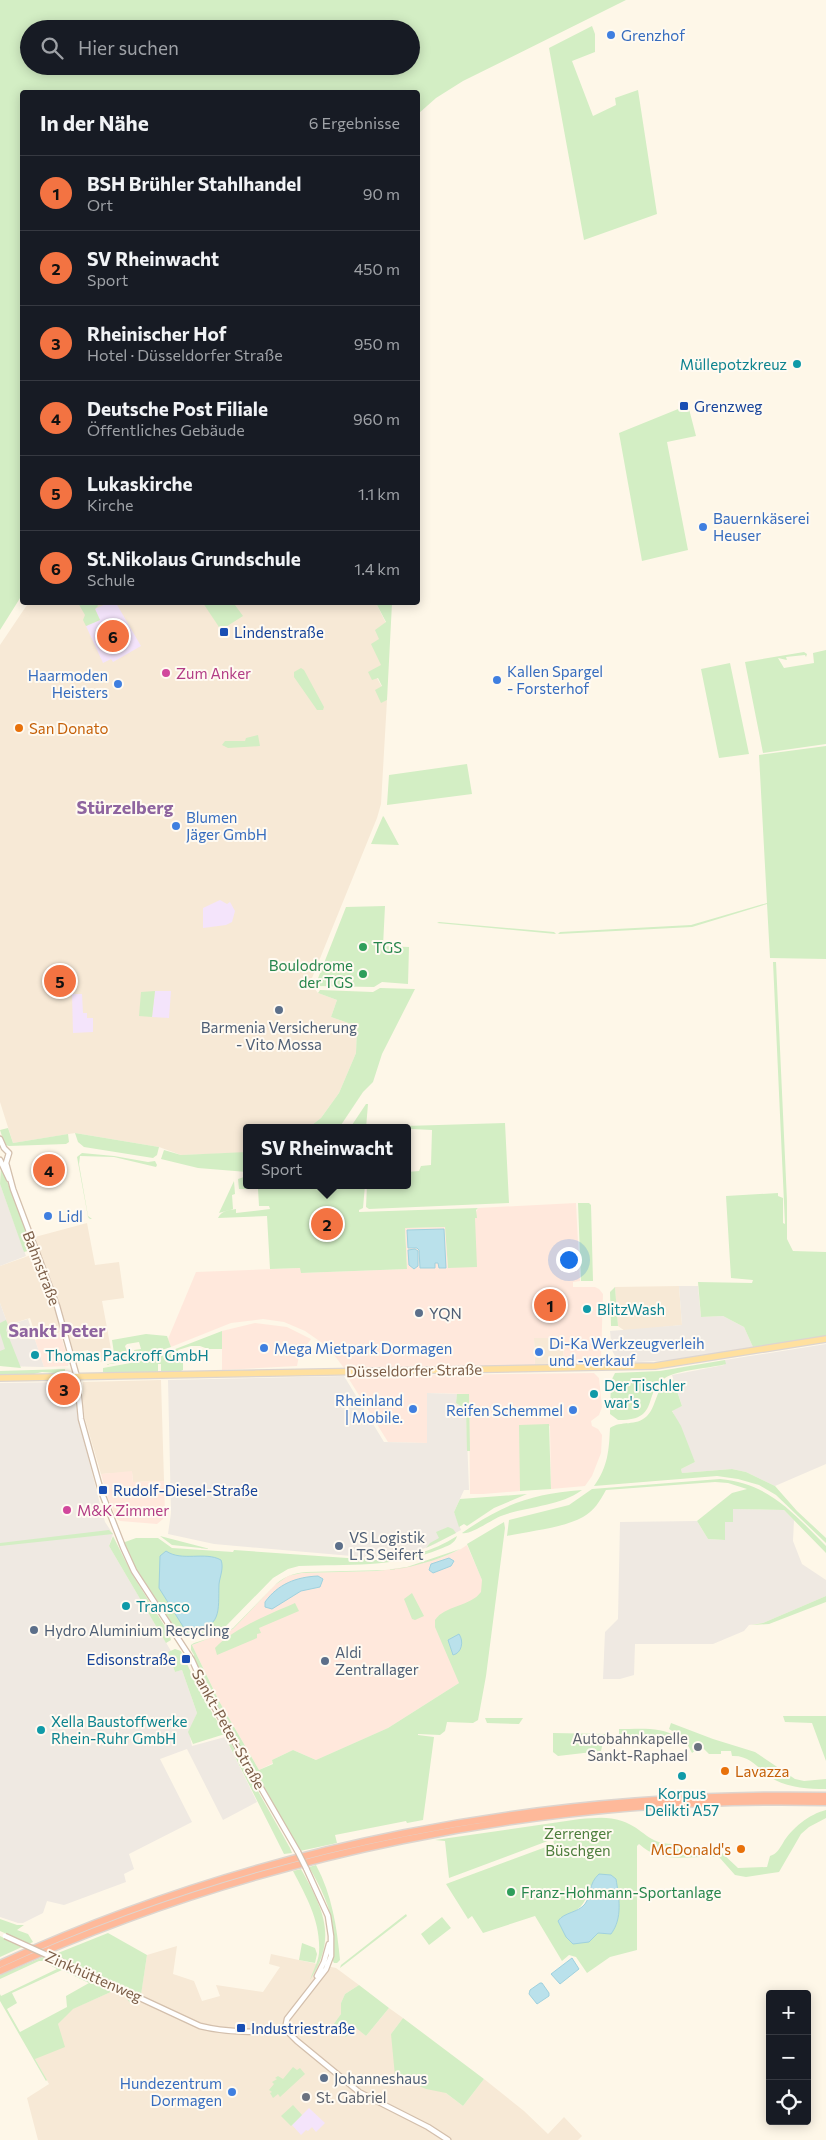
<!DOCTYPE html>
<html lang="de">
<meta charset="utf-8">
<style>
body{margin:0;font-family:Commissioner,sans-serif;background:#242831;color:#f1f3f6}
.controls{position:absolute;right:15px;bottom:15px;display:grid;overflow:hidden;border-radius:5px;box-shadow:0 2px 12px #0003}
.controls button{width:45px;height:45px;display:grid;place-items:center;padding:0;border:0;border-bottom:1px solid #363941;background:#171b24;color:#f1f3f6;font:25px sans-serif}
.you{position:absolute;left:568px;top:1259px;width:18px;height:18px;margin:-12px;border:4px solid #fff;border-radius:50%;background:#1a73e8;box-shadow:0 0 0 8px #1a73e833}
.badge{display:grid;place-items:center;width:32px;height:32px;border-radius:50%;background:#f37342;color:#111;font-size:16px;font-weight:700}
.pin{position:absolute;translate:-50% -50%;border:2px solid #fff;box-shadow:0 1px 5px #0006}
.popup{position:absolute;left:243px;top:1124px;width:168px;height:65px;box-sizing:border-box;display:grid;place-content:center;border-radius:5px;background:#171b24;filter:drop-shadow(0 1px 4px #0005);font-size:16px;white-space:nowrap;color:#9ea1a6}
.popup b{font-size:19px;color:#f1f3f6}
.popup::after{content:'';position:absolute;left:50%;top:100%;margin-left:-10px;border:10px solid transparent;border-top-color:#171b24}
.list{margin:0;padding:0;list-style:none}
h2{display:flex;justify-content:space-between;align-items:center;height:65px;margin:0;padding:0 20px;font-size:21px}
h2 small{font-size:16px;font-weight:400;color:#9ea1a6}
.list li{display:grid;grid-template-columns:32px 1fr auto;gap:15px;align-items:center;box-sizing:border-box;height:75px;padding:0 20px;border-top:1px solid #363941}
.list b{display:block;font-size:19px;white-space:nowrap}
.list p{margin:0;font-size:16px;white-space:nowrap;color:#9ea1a6}
.list em{font-size:16px;font-style:normal;color:#9ea1a6}
.icon{flex:none;width:28px;height:28px;fill:none;stroke:currentColor;stroke-width:2;stroke-linecap:round;stroke-linejoin:round}
.map{position:relative;flex:none;width:826px;height:2140px;overflow:hidden}
.search{position:absolute;background:#171b24;box-shadow:0 2px 12px #0003;left:20px;top:20px;width:400px;height:55px;display:flex;align-items:center;gap:12px;box-sizing:border-box;padding:0 18px;border-radius:28px;color:#9ea1a6;font-size:19px}
.panel{position:absolute;background:#171b24;box-shadow:0 2px 12px #0003;left:20px;top:90px;width:400px;height:515px;border-radius:5px}
.map>svg:first-child{display:block}
.residential{fill:#f7e9d6}
.commercial{fill:#ffe8dc}
.industrial{fill:#efe9e2}
.education{fill:#f4e4fb}
.green{fill:#d3eec4;fill-rule:evenodd}
.water{fill:#bae1eb;stroke:#9fd1de}
.lines{fill:none;stroke-linecap:round;stroke-linejoin:round}
.tertiary-casing{stroke:#d3bfac;stroke-width:7}
.primary-casing{stroke:#ddd5cf;stroke-width:8}
.motorway-casing{stroke:#ddd5cf;stroke-width:9}
.tertiary{stroke:#fff;stroke-width:4.5}
.primary{stroke:#ffe09f;stroke-width:5.5}
.motorway{stroke:#feb99a;stroke-width:6}
.tertiary-bridge-casing{stroke:#d3bfac;stroke-width:7;stroke-linecap:butt}
.tertiary-bridge{stroke:#fff;stroke-width:4.5}
.shop-dot{fill:#3f7fe0;stroke:#fffaf1;stroke-width:2}
.culture-dot{fill:#0f9aa8;stroke:#fffaf1;stroke-width:2}
.transit-dot{fill:#1a4fb4;stroke:#fffaf1;stroke-width:2}
.hotel-dot{fill:#d1479c;stroke:#fffaf1;stroke-width:2}
.food-dot{fill:#e8710a;stroke:#fffaf1;stroke-width:2}
.leisure-dot{fill:#2e9e5b;stroke:#fffaf1;stroke-width:2}
.service-dot{fill:#5c6f8a;stroke:#fffaf1;stroke-width:2}
.worship-dot{fill:#6b7280;stroke:#fffaf1;stroke-width:2}
.labels{text-anchor:middle;dominant-baseline:central;stroke-width:4;stroke-linejoin:round;paint-order:stroke}
.shop-label{font-size:15px;fill:#366cbe;stroke:#fffaf1;text-anchor:start}
.culture-label{font-size:15px;fill:#0d838f;stroke:#fffaf1;text-anchor:start}
.transit-label{font-size:15px;fill:#164399;stroke:#fffaf1;text-anchor:start}
.hotel-label{font-size:15px;fill:#b23c85;stroke:#fffaf1;text-anchor:start}
.food-label{font-size:15px;fill:#c56008;stroke:#fffaf1;text-anchor:start}
.leisure-label{font-size:15px;fill:#27864d;stroke:#fffaf1;text-anchor:start}
.service-label{font-size:15px;fill:#4e5e75;stroke:#fffaf1;text-anchor:start}
.street-label{font-size:15px;fill:#7c5e48;stroke:#fffaf1}
.worship-label{font-size:15px;fill:#5b616d;stroke:#fffaf1;text-anchor:end}
.park-label{font-size:15px;fill:#4c7d3c;stroke:#fffaf1}
.quarter-label{font-size:18px;font-weight:bold;fill:#8e649f;stroke:#fffaf1}
</style>
<div class="map">
<svg width="826" height="2140" viewBox="0 0 826 2140">
<rect width="100%" height="100%" fill="#fef7e8"/>
<path class="residential" d="M29 602 376 603 386 623 379 639 381 665 377 678 382 687 381 702 387 700 381 804 377 818 310 983 318 993 337 1000 331 1017 357 1026 356 1053 339 1093 321 1118 308 1128H247V1152L241 1153 181 1155 159 1147 75 1133 13 1143 0 1102V645Z
M87 1223 95 1265 119 1262 124 1298 102 1301 113 1360 92 1363 88 1350 74 1353 67 1330 37 1340 30 1318 8 1325 0 1303V1266L31 1255 35 1237Z
M679 1286 682 1325 625 1331 618 1326 615 1287Z
M534 1338H563L564 1364 535 1365Z
M161 1380 164 1481 133 1482 132 1472 101 1474 85 1419 83 1407V1382Z
M177 1946 173 1974 194 1981 202 2001 220 1996 216 1985 263 1992 280 1967 269 1964 271 1954 336 1968 359 1985 345 1994 341 2003V2014L332 2028 346 2037 355 2026 366 2036 389 2008 403 2018 391 2034 446 2093 463 2106 484 2079 524 2111 548 2134 564 2117 582 2136 578 2140H38L27 2098 49 2084 35 2059 58 2024 72 2009 113 1991 123 1994 127 1988 141 1994 147 1955Z"/>
<path class="commercial" d="M576 1203 580 1281 573 1282V1287H595L599 1289 603 1294 601 1359 596 1364H564L563 1338H534L535 1365 344 1368 328 1347 305 1331 284 1322 263 1319 231 1323 171 1347 168 1339 196 1272 301 1268V1273L407 1269 405 1228 445 1227 448 1267 478 1208Z
M255 1323 287 1327 311 1339 299 1356 297 1366 222 1370V1331Z
M60 1333 69 1362 68 1366 44 1367 35 1340Z
M594 1373 599 1378 602 1407 599 1415 591 1421 592 1426 598 1429 602 1435 601 1453 592 1476 585 1486 551 1489 550 1426 520 1425V1491L483 1494H470L469 1394 427 1393V1443L388 1442 347 1376Z
M132 1471 133 1482 164 1481 165 1513 163 1519 157 1524 120 1521 117 1519 107 1496 101 1474Z
M467 1545 486 1589 459 1683 388 1728 316 1760 293 1750 272 1760 273 1763 259 1770 219 1701 192 1645 233 1629 275 1585 288 1576 302 1573 377 1571 407 1567 443 1557 461 1549Z"/>
<path class="industrial" d="M0 1184 26 1256 0 1266Z
M679 1286H698L701 1317 723 1316 744 1327 753 1347 674 1360 618 1363 612 1350 610 1331 682 1325Z
M0 1303 8 1325 28 1319 44 1367 0 1366Z
M826 1344V1464L775 1486 746 1472 732 1469 682 1473 681 1469 695 1462 672 1410 682 1406 672 1375 724 1365 725 1360Z
M344 1376 384 1442 427 1443V1393L457 1394 456 1403 466 1410 469 1490H464L454 1512 461 1530 435 1544 415 1552 375 1558 214 1544 168 1534 171 1513 168 1380Z
M73 1382 78 1418 99 1500 105 1522 113 1534 109 1546 171 1651 168 1652 175 1672 182 1670 197 1713 189 1732 192 1746 225 1737 257 1802 223 1820 187 1749 160 1759 192 1822 129 1854 134 1869 124 1874 126 1882 64 1905 47 1901 43 1913 23 1923H18L0 1917V1383Z
M733 1509 784 1510 794 1520 793 1541 802 1564 826 1580V1596L763 1623 749 1625 744 1631 713 1644H635L634 1675 620 1679H603L605 1632 618 1619 620 1522 697 1521 708 1539 724 1540 725 1522Z"/>
<path class="education" d="M108 603H116L141 646 113 662 111 659 103 663 86 626 100 620 95 609Z
M220 900 227 904 230 902 235 911 232 922 226 925 203 928V908Z
M155 991H171L169 1018 152 1017Z
M72 994H82L83 1013H87V1018H93V1032L73 1033Z
M309 2108 325 2123 316 2132 312 2127 308 2131 306 2130 301 2135 292 2125Z"/>
<path class="green" d="M0 0H626L463 81 436 98 418 114V92H22V595L0 630ZM29 29H411V66H29Z
M592 26 595 34V52L572 61 593 116 616 105 615 98 638 90 657 214 584 240 549 48Z
M688 405 696 436 667 442 688 550 642 561 619 433Z
M78 603H96L98 606 95 609 100 620 86 626 83 620 85 615Z
M203 603H238L235 605 243 616 221 630Z
M376 603H392L387 700 381 703 375 690 382 686 378 678 372 680 368 672 381 665 371 644 379 639 375 630 386 622Z
M826 650V744L763 753 745 662 804 652 807 654 806 657 805 655 786 657 787 660 778 658 784 668 814 663 813 653Z
M730 663 749 754 719 758 701 669Z
M301 668 304 670 324 707 323 710H317L294 677V672Z
M258 735 260 746 228 748 222 745 225 741H245L246 738Z
M826 746V959L770 958 767 904 692 927 558 934 560 932 691 925 767 903 759 755Z
M467 764 472 794 387 805 389 775Z
M383 816 384 817 399 845 371 844Z
M385 906 383 946 409 947 408 984 382 982 374 987 315 986 346 907Z
M439 922 554 932 556 934 437 923Z
M773 962H776L787 1201V1239L793 1251 826 1252V1336L753 1347 744 1327 723 1316 701 1317 698 1282 752 1283 753 1280 731 1278 726 1196 778 1193V1196L783 1198V1223L785 1224Z
M380 988 415 989 382 1054 373 1082 363 1092 339 1128H308L321 1118 339 1093 356 1053 357 1026 331 1017 337 1000 318 993 320 990 373 992Z
M155 991 152 1017 139 1016 141 992Z
M366 1104H368L366 1128H350Z
M505 1123 509 1203 369 1209 366 1207 367 1185H407V1172L419 1171 421 1166 431 1165 432 1130 372 1127Z
M8 1128 13 1143 68 1134 69 1142 66 1144 9 1146 5 1145 0 1130Z
M75 1133 159 1147 157 1155 153 1158 84 1147 78 1142Z
M164 1150 181 1155 247 1152V1172L198 1168 161 1159Z
M82 1153 114 1156 148 1162 155 1161 157 1165 156 1167 114 1157 80 1156 79 1164 88 1216 92 1219H90L88 1217 77 1157Z
M1 1166 32 1245 29 1246 31 1250 24 1252 0 1184Z
M244 1177H247V1185H365L363 1208 359 1210V1212L478 1208 476 1210 477 1218H475L477 1267 448 1268 445 1227 405 1228 407 1269 301 1273 300 1268 270 1269 267 1216 218 1218C221 1211 229 1210 236 1209V1213L270 1209 269 1206H259L258 1189H239L238 1179Z
M234 1181 235 1194 232 1195 233 1209 219 1213Z
M578 1203H589L591 1205 593 1281H581Z
M615 1287 618 1326H611L610 1292Z
M6 1320 8 1325 6 1330 21 1368 0 1366V1351L5 1349 0 1333V1323Z
M222 1331V1349H208L200 1346H191L178 1350 179 1354H183V1370L179 1372H161V1364H158V1372H103V1368L147 1360Z
M146 1334 167 1336 171 1347 128 1361 104 1365 130 1359 135 1354 134 1350 141 1349 139 1342 127 1344 125 1346 129 1357 115 1360 112 1340Z
M725 1360 726 1364C711 1368 677 1370 665 1378 642 1393 661 1421 618 1420L610 1414 611 1381 615 1373 660 1371Z
M65 1369V1372L67 1374 42 1372 30 1375H0V1371Z
M673 1379 682 1406 672 1411 681 1426 695 1462 681 1469 682 1473 732 1469 746 1472 775 1486 797 1511 826 1538V1543L776 1495 759 1485 738 1479 717 1476 594 1486C608 1467 609 1450 610 1428 621 1420 636 1427 647 1416 658 1405 655 1384 673 1379Z
M457 1394H469L470 1451H467L466 1410 456 1403Z
M549 1424 551 1489 520 1491 519 1425Z
M720 1479C769 1483 794 1514 826 1546V1553L784 1510 733 1509V1522H725V1540L708 1539 697 1521 732 1493 747 1489 728 1483 715 1482 606 1490C600 1501 594 1511 583 1517 563 1528 530 1531 507 1536L509 1520 569 1505 592 1489Z
M582 1490C559 1507 527 1506 501 1516 491 1520 471 1535 462 1533 504 1504 531 1494 582 1490Z
M527 1494 494 1508 467 1526 464 1524 459 1527 454 1512 460 1499Z
M504 1522 505 1528 486 1676 478 1720 473 1723 447 1722 445 1731 440 1735 418 1734V1735L434 1737 423 1820 407 1823 406 1821 335 1835 337 1843 300 1851 211 1697 193 1657 194 1655 191 1650V1645L194 1643 223 1634 233 1628 276 1584C285 1576 294 1573 306 1572L386 1570 407 1567 460 1549C443 1558 423 1564 404 1568L377 1571 302 1573 288 1576 275 1585 233 1629 192 1645 219 1701 259 1770 273 1764 272 1760 293 1750 316 1760 388 1728 459 1683 435 1627V1620C445 1605 470 1607 481 1592L482 1580 467 1544Z
M448 1527 453 1529 456 1533 426 1548 430 1543 439 1538 436 1532Z
M109 1530 113 1534 0 1546V1543Z
M113 1536 132 1574 169 1633 171 1640 166 1643 109 1546Z
M160 1536 210 1549 172 1545Z
M457 1536C455 1544 447 1546 440 1549 395 1568 346 1564 299 1566L288 1569 273 1578 226 1626 187 1638 180 1636 177 1631 134 1565 124 1544 125 1542 136 1538H158L172 1548 233 1552 234 1550 376 1560C404 1559 433 1552 457 1536Z
M412 1593 424 1616 415 1620 412 1619 404 1599Z
M826 1596V1602L769 1624 751 1625 763 1623Z
M295 1603 299 1611 259 1628 261 1633 257 1634V1638L217 1655 215 1648C232 1629 272 1613 295 1603Z
M175 1649 181 1651 202 1696 225 1734 193 1744 188 1732 197 1713 182 1670 175 1672 168 1652Z
M783 1716H826V1761L812 1723 785 1722Z
M485 1718H523L519 1724 487 1723Z
M671 1723 713 1739 755 1752 795 1779 804 1781 826 1779V1789C808 1789 791 1788 775 1780 759 1771 752 1755 732 1756L731 1751H721V1754H709L699 1744H696L694 1747 696 1750 692 1753 684 1738 669 1729Z
M619 1729C638 1729 661 1726 677 1737L665 1736 626 1738V1734H619Z
M553 1733 607 1734V1740L603 1742 601 1751 558 1756 553 1752Z
M227 1736 290 1848 292 1853 284 1854 225 1737Z
M826 1810V1818L809 1827 801 1834 779 1872 746 1877 735 1875 719 1857C691 1855 661 1865 639 1844L637 1846V1950L610 1957 587 1973 576 1957 569 1955 562 1961 535 1916 483 1933 472 1916 468 1919 446 1884 554 1844 553 1839 449 1878 445 1841 435 1840 580 1819C594 1818 608 1816 622 1821 645 1829 648 1845 675 1844L676 1848 686 1851H720L738 1868 767 1867 770 1856C777 1854 779 1849 783 1843 791 1829 809 1814 826 1810ZM591 1885 618 1893C619 1908 620 1922 611 1934L598 1933 589 1942 560 1918C581 1910 584 1906 591 1885Z
M316 1865C332 1895 337 1927 340 1960L337 1963H334C329 1956 334 1941 333 1932 332 1909 320 1886 309 1867Z
M301 1869C323 1909 338 1937 310 1980 313 1971 318 1962 319 1953 321 1922 307 1898 293 1871Z
M406 1914 407 1916 340 1968 341 1965Z
M442 1917 451 1928 429 1945 421 1934Z
M0 1919 17 1925H24L17 1930 28 1934 33 1942 29 1944 0 1931Z
M108 1933 147 1955 141 1995 53 1955Z
M0 1936 22 1947 0 1957Z
M302 1943 315 1948 317 1954 315 1963 299 1960Z
M43 1957 133 1996 135 2001 131 2004 123 1994 113 1991 73 2009 58 2024 65 2047 35 2059 47 2080 46 2081 0 2001V1994L1 1996 57 1969 43 1961H39L0 1979V1975ZM62 1970 89 1983 66 1996 67 2007 20 2032 7 2009 17 2003 12 1993Z
M359 1985 389 2008 366 2036 355 2027 346 2037 331 2028 341 2014V2003L345 1994Z
M403 2018 484 2079 463 2106 446 2093 426 2089 395 2076 391 2034Z
M293 2067 297 2070 300 2068 305 2074 280 2097 278 2094 273 2098 270 2093 272 2092 269 2090 274 2084 272 2082 277 2079 275 2078 278 2076 283 2079Z
M293 2105 302 2115 291 2126 281 2116Z"/>
<path class="water" d="M444 1229 446 1268H439L438 1263H435V1268H420L419 1250 417 1248H408L407 1230Z
M415 1249 418 1251V1266L414 1269 409 1265 408 1250Z
M166 1551C182 1562 205 1551 221 1560 224 1568 220 1576 219 1584 218 1611 223 1629 187 1631L184 1628 159 1588 160 1556Z
M449 1558 454 1561 451 1566 433 1573 429 1570 431 1564Z
M318 1576 323 1579 320 1587 301 1591 272 1609 265 1607V1602C278 1584 296 1577 318 1576Z
M459 1634C464 1641 462 1653 453 1655L448 1640Z
M599 1874 611 1875 616 1879C619 1897 623 1918 611 1934L598 1933 589 1942 573 1944 566 1937 558 1921C564 1912 578 1913 585 1904 592 1894 588 1884 599 1874Z
M572 1958 579 1969 560 1984 551 1974Z
M540 1983H542L549 1993V1996L537 2004 529 1994 530 1990Z"/>
<g class="lines">
<defs>
<path id="tertiary" d="M0 1139 4 1148 9 1153 6 1163 13 1189 57 1306 77 1377 81 1419 101 1491 123 1547 134 1571 192 1660 209 1698 298 1852
M0 1160 9 1179
M71 1966 200 2026C224 2032 262 2034 285 2029
M317 1976 324 1962 329 1944
M285 2029 297 2041 359 2092 428 2127 448 2140
M285 2029 287 2019 326 1969 331 1956V1936L328 1916 306 1868"/>
<path id="primary" d="M0 1378 655 1366 826 1339"/>
<path id="motorway" d="M0 1964C258 1845 542 1791 826 1796
M0 1971C257 1854 543 1795 826 1802"/>
</defs>
<use href="#tertiary" class="tertiary-casing"/>
<use href="#primary" class="primary-casing"/>
<use href="#motorway" class="motorway-casing"/>
<use href="#tertiary" class="tertiary"/>
<use href="#primary" class="primary"/>
<use href="#motorway" class="motorway"/>
<defs>
<path id="tertiary-bridge" d="M298 1852 306 1868
M5 1936 71 1966"/>
</defs>
<use href="#tertiary-bridge" class="tertiary-bridge-casing"/>
<use href="#tertiary-bridge" class="tertiary-bridge"/>
</g>
<g class="shop-dot">
<circle cx="611" cy="35" r="5"/>
<circle cx="703" cy="527" r="5"/>
<circle cx="497" cy="680" r="5"/>
<circle cx="118" cy="684" r="5"/>
<circle cx="176" cy="826" r="5"/>
<circle cx="48" cy="1216" r="5"/>
<circle cx="264" cy="1348" r="5"/>
<circle cx="539" cy="1352" r="5"/>
<circle cx="413" cy="1409" r="5"/>
<circle cx="573" cy="1410" r="5"/>
<circle cx="232" cy="2092" r="5"/>
</g>
<g class="culture-dot">
<circle cx="797" cy="364" r="5"/>
<circle cx="587" cy="1309" r="5"/>
<circle cx="35" cy="1355" r="5"/>
<circle cx="594" cy="1394" r="5"/>
<circle cx="126" cy="1606" r="5"/>
<circle cx="41" cy="1730" r="5"/>
<circle cx="682" cy="1776" r="5"/>
</g>
<g class="transit-dot">
<rect x="679" y="401" width="10" height="10" rx="2.5"/>
<rect x="219" y="627" width="10" height="10" rx="2.5"/>
<rect x="98" y="1485" width="10" height="10" rx="2.5"/>
<rect x="181" y="1654" width="10" height="10" rx="2.5"/>
<rect x="236" y="2023" width="10" height="10" rx="2.5"/>
</g>
<g class="hotel-dot">
<circle cx="166" cy="673" r="5"/>
<circle cx="67" cy="1510" r="5"/>
</g>
<g class="food-dot">
<circle cx="19" cy="728" r="5"/>
<circle cx="725" cy="1771" r="5"/>
<circle cx="741" cy="1849" r="5"/>
</g>
<g class="leisure-dot">
<circle cx="363" cy="947" r="5"/>
<circle cx="363" cy="974" r="5"/>
<circle cx="511" cy="1892" r="5"/>
</g>
<g class="service-dot">
<circle cx="279" cy="1010" r="5"/>
<circle cx="419" cy="1313" r="5"/>
<circle cx="339" cy="1546" r="5"/>
<circle cx="34" cy="1630" r="5"/>
<circle cx="325" cy="1661" r="5"/>
<circle cx="324" cy="2078" r="5"/>
</g>
<g class="worship-dot">
<circle cx="698" cy="1747" r="5"/>
<circle cx="306" cy="2097" r="5"/>
</g>
<g class="labels">
<g class="shop-label">
<text x="621" y="35">Grenzhof</text>
<text x="713" y="518">Bauernkäserei<tspan x="713" dy="17">Heuser</tspan></text>
<text x="507" y="671">Kallen Spargel<tspan x="507" dy="17">- Forsterhof</tspan></text>
<text x="108" y="675" text-anchor="end">Haarmoden<tspan x="108" dy="17">Heisters</tspan></text>
<text x="186" y="817">Blumen<tspan x="186" dy="17">Jäger GmbH</tspan></text>
<text x="58" y="1216">Lidl</text>
<text x="549" y="1343">Di-Ka Werkzeugverleih<tspan x="549" dy="17">und -verkauf</tspan></text>
<text x="274" y="1348">Mega Mietpark Dormagen</text>
<text x="403" y="1400" text-anchor="end">Rheinland<tspan x="403" dy="17">| Mobile.</tspan></text>
<text x="563" y="1410" text-anchor="end">Reifen Schemmel</text>
<text x="222" y="2083" text-anchor="end">Hundezentrum<tspan x="222" dy="17">Dormagen</tspan></text>
</g>
<g class="culture-label">
<text x="787" y="364" text-anchor="end">Müllepotzkreuz</text>
<text x="597" y="1309">BlitzWash</text>
<text x="45" y="1355">Thomas Packroff GmbH</text>
<text x="604" y="1385">Der Tischler<tspan x="604" dy="17">war's</tspan></text>
<text x="136" y="1606">Transco</text>
<text x="51" y="1721">Xella Baustoffwerke<tspan x="51" dy="17">Rhein-Ruhr GmbH</tspan></text>
<text x="682" y="1793" text-anchor="middle">Korpus<tspan x="682" dy="17">Delikti A57</tspan></text>
</g>
<g class="transit-label">
<text x="694" y="406">Grenzweg</text>
<text x="234" y="632">Lindenstraße</text>
<text x="113" y="1490">Rudolf-Diesel-Straße</text>
<text x="176" y="1659" text-anchor="end">Edisonstraße</text>
<text x="251" y="2028">Industriestraße</text>
</g>
<g class="hotel-label">
<text x="176" y="673">Zum Anker</text>
<text x="77" y="1510">M&amp;K Zimmer</text>
</g>
<g class="food-label">
<text x="29" y="728">San Donato</text>
<text x="735" y="1771">Lavazza</text>
<text x="731" y="1849" text-anchor="end">McDonald's</text>
</g>
<g class="leisure-label">
<text x="373" y="947">TGS</text>
<text x="353" y="965" text-anchor="end">Boulodrome<tspan x="353" dy="17">der TGS</tspan></text>
<text x="521" y="1892">Franz-Hohmann-Sportanlage</text>
</g>
<g class="service-label">
<text x="279" y="1027" text-anchor="middle">Barmenia Versicherung<tspan x="279" dy="17">- Vito Mossa</tspan></text>
<text x="429" y="1313">YQN</text>
<text x="349" y="1537">VS Logistik<tspan x="349" dy="17">LTS Seifert</tspan></text>
<text x="44" y="1630">Hydro Aluminium Recycling</text>
<text x="335" y="1652">Aldi<tspan x="335" dy="17">Zentrallager</tspan></text>
<text x="334" y="2078">Johanneshaus</text>
</g>
<g class="street-label">
<text transform="translate(42 1268) rotate(69)">Bahnstraße</text>
<text transform="translate(414 1370) rotate(-1)">Düsseldorfer Straße</text>
<text transform="translate(229 1729) rotate(61)">Sankt-Peter-Straße</text>
<text transform="translate(94 1976) rotate(24)">Zinkhüttenweg</text>
</g>
<g class="worship-label">
<text x="688" y="1738">Autobahnkapelle<tspan x="688" dy="17">Sankt-Raphael</tspan></text>
<text x="316" y="2097" text-anchor="start">St. Gabriel</text>
</g>
<g class="park-label">
<text x="578" y="1833">Zerrenger<tspan x="578" dy="17">Büschgen</tspan></text>
</g>
<g class="quarter-label">
<text x="125" y="807">Stürzelberg</text>
<text x="57" y="1330">Sankt Peter</text>
</g>
</g>
</svg>
<div class="controls">
<button>+</button>
<button>−</button>
<button><svg class="icon" aria-label="locate" viewBox="0 0 24 24"><circle cx="12" cy="12" r="6"/><path d="M12 2v4M12 18v4M2 12h4M18 12h4"/></svg></button>
</div>
<div class="you"></div>
<div class="pin badge" style="left:550px;top:1305px">1</div>
<div class="pin badge" style="left:327px;top:1224px">2</div>
<div class="popup"><b>SV Rheinwacht</b>Sport</div>
<div class="pin badge" style="left:64px;top:1389px">3</div>
<div class="pin badge" style="left:49px;top:1170px">4</div>
<div class="pin badge" style="left:60px;top:981px">5</div>
<div class="pin badge" style="left:113px;top:636px">6</div>
<div class="search"><svg class="icon" aria-label="search" viewBox="0 0 24 24"><circle cx="10" cy="10" r="6"/><path d="M15 15l6 6"/></svg>Hier suchen</div>
<section class="panel">
<h2>In der Nähe<small>6 Ergebnisse</small></h2>
<ul class="list">
<li><span class="badge">1</span><div><b>BSH Brühler Stahlhandel</b><p>Ort</p></div><em>90 m</em></li>
<li><span class="badge">2</span><div><b>SV Rheinwacht</b><p>Sport</p></div><em>450 m</em></li>
<li><span class="badge">3</span><div><b>Rheinischer Hof</b><p>Hotel · Düsseldorfer Straße</p></div><em>950 m</em></li>
<li><span class="badge">4</span><div><b>Deutsche Post Filiale</b><p>Öffentliches Gebäude</p></div><em>960 m</em></li>
<li><span class="badge">5</span><div><b>Lukaskirche</b><p>Kirche</p></div><em>1.1 km</em></li>
<li><span class="badge">6</span><div><b>St.Nikolaus Grundschule</b><p>Schule</p></div><em>1.4 km</em></li>
</ul>
</section>
</div>
